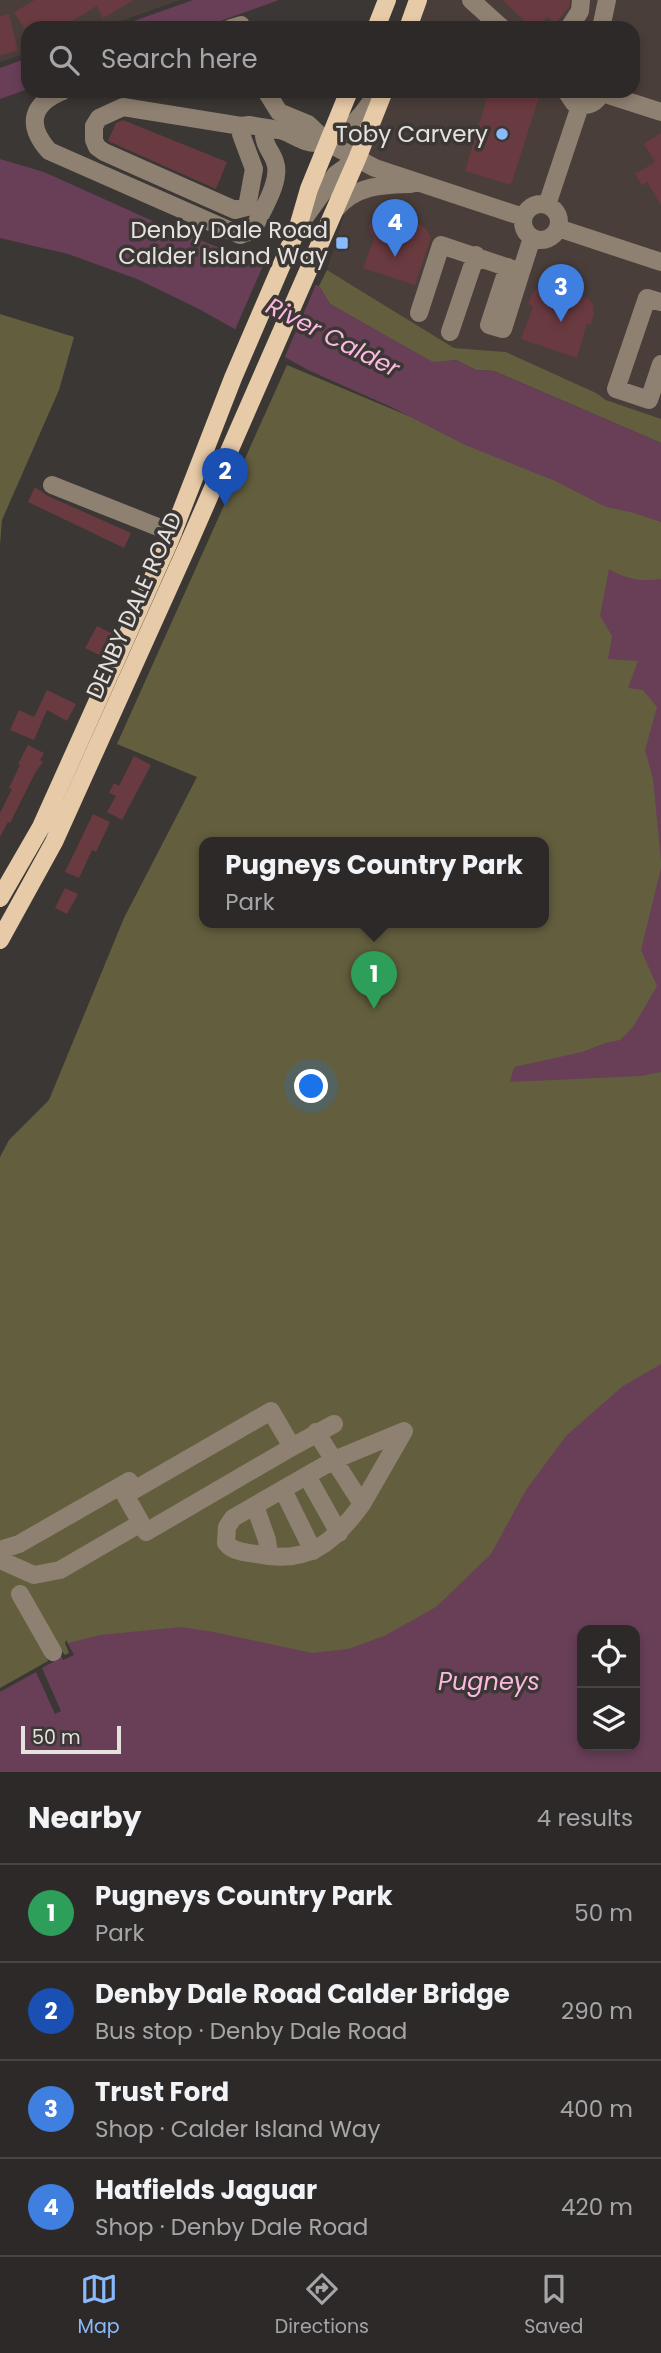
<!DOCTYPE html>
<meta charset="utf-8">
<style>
body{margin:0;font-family:Poppins,sans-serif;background:#343130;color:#f1f3f6}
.controls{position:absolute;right:21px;bottom:21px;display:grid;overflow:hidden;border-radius:14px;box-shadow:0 4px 10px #0003}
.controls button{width:63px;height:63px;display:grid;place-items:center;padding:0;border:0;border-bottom:2px solid #484545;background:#2c2928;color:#f1f3f6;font:35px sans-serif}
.scale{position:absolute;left:21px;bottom:18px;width:100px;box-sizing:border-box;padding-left:7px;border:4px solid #e5e2e0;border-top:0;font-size:19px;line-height:24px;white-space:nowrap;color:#e5e2e0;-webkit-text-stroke:5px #3b3735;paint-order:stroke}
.you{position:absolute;left:312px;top:1087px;width:24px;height:24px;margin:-18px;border:5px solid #fff;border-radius:50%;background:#1a73e8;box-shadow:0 0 0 10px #1a73e833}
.badge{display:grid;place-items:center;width:46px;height:46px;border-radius:50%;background:#89bafc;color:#fff;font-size:23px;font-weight:700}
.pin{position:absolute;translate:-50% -58px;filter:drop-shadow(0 2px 4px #0008)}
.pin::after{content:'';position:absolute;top:37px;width:24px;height:21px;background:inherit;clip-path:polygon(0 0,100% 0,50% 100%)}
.popup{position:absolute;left:199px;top:837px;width:350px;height:91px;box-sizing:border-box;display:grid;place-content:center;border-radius:14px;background:#2c2928;filter:drop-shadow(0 2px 5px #0005);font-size:23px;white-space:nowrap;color:#a6a6a8}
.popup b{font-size:26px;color:#f1f3f6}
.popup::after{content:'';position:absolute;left:50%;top:100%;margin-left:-14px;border:14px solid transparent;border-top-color:#2c2928}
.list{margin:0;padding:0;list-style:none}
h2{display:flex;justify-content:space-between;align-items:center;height:91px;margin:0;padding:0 28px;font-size:30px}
h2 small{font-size:23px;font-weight:400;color:#a6a6a8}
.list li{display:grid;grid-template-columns:46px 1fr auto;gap:21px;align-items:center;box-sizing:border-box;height:98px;padding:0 28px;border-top:2px solid #484545}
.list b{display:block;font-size:26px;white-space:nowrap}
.list p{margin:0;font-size:23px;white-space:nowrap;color:#a6a6a8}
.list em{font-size:23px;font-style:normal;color:#a6a6a8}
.icon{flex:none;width:38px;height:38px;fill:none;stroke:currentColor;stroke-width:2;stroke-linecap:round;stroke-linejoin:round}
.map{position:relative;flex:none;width:661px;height:1772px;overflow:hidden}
.search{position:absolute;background:#2c2928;box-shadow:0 4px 10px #0003;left:21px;right:21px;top:21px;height:77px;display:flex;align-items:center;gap:18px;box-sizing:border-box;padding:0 24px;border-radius:21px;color:#a6a6a8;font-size:26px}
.sheet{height:483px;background:#2c2928}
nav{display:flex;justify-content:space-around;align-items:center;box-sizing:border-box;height:98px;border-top:2px solid #484545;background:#2c2928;font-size:19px;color:#a6a6a8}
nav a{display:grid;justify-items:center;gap:4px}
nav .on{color:#89bafc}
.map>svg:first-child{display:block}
.built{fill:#4a3e3a}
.green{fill:#635f3e;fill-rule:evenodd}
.water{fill:#683f57;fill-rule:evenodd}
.pier{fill:#3b3735}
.building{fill:#693a3f}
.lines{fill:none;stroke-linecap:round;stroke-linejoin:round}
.minor{stroke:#8f8171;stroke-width:18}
.major{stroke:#e7caa7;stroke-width:18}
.poi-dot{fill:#89bafc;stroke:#3b3735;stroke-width:2.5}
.labels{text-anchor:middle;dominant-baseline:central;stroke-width:7;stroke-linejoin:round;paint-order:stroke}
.poi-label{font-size:23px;fill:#e5e2e0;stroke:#3b3735;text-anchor:end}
.street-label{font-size:23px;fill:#e5e2e0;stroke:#3b3735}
.water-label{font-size:24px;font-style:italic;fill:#feb7e0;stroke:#3b3735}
</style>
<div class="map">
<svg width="661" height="1772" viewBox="0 0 661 1772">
<rect width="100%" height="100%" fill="#3b3735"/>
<path class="built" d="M0 0H180L101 28H28V53L0 62Z
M411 0H661V419L606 400 595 393 506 352 454 348 327 270 382 91H633V28H402Z"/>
<path class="green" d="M327 270 454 348 506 352 596 393 606 400 661 419V443L494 371 476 370 456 360 433 363 330 304 319 286Z
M0 314 74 337 59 390 2 520 0 545Z
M287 365 661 522V1772H0V1157L9 1140 49 1100 124 918 197 777 117 744ZM204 843H544V923H204ZM582 1630H635V1746H582Z"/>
<path class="water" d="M193 0H279L201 28H114Z
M28 58V89L0 99V68Z
M0 159 44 172 166 227 319 286 330 304 433 362 456 360 476 370 494 371 661 443V522L634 513 606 507 555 481 465 445 391 407 308 370 199 309 137 279 68 254 0 238Z
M609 569C626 579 641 582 661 579V861L653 779 645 750 657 707 643 690 628 688 638 661 608 659 612 636 600 616Z
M661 868V1072L641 1076 510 1082 514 1067 582 1052 605 1043 620 1040 633 1027 657 986 641 950Z
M661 1364V1772H0V1692L37 1671 55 1713 60 1712 41 1668 53 1662 49 1654 58 1650 63 1659 73 1655 68 1643 100 1635 181 1627 214 1632 312 1653 348 1649 384 1636 436 1607 491 1554 526 1490 566 1436 623 1386ZM582 1630H635V1746H582Z"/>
<path class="pier" d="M265 261 317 282 284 359 234 332Z
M66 1640 74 1655 63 1660 58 1650 49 1654 53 1662 42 1668 61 1711 55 1714 36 1672 0 1692V1688L48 1661 45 1655 58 1646 65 1655 69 1653 65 1643Z"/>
<path class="building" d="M35 0H134L103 18 97 6 60 28H24L14 12Z
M502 0H570L569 7 555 24 547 17 538 28H532Z
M9 14 18 51 0 55V16Z
M489 91H521L539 97 511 185 465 171Z
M123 120 227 162 216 189 108 141 116 123Z
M661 133V205L647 182 642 186 635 174 655 162 644 144Z
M381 214 397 215 413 220 426 229 431 237 415 285 363 268 374 239 370 233 369 225 375 217Z
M548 285 587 298 593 304 594 312 591 325 587 323 577 358 521 339 533 306 528 304 532 293 539 286Z
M35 487 48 496 131 533 124 548 28 502Z
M97 626 113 634 101 656 85 648Z
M47 690 76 704 67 721 47 710 34 740 10 730 19 710 34 717Z
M28 745 44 753 40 760 43 762 35 773 10 823 8 822 0 837V813L12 789 9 788 20 765 18 764Z
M134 756 151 765 122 820 107 812 116 796 109 793 114 783 119 786Z
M93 814 110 822 96 852 92 850 79 878 65 872Z
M65 888 78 894 67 914 55 908Z"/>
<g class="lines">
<path class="minor" d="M471 0 502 28
M231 28 241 25 242 28
M569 28 580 11 581 0
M601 28 607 0
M63 91C31 104 26 125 49 151L240 235 253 230C261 212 282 181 275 162 272 152 265 147 264 136L268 130C282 127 292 136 305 141 336 152 364 114 378 91
M266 91 279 112 308 124 328 143 375 168 523 217
M566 91 574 103C587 108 597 104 602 91
M602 93 661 112
M241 126V134L254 169 247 207 235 210 104 152 97 147 94 140V126L99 118 123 107 241 126 249 125 273 129
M523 222a18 18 0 1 1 36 0a18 18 0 1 1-36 0Z
M547 205 580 106
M335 210C355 185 382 185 411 184
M300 224 336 174 357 159
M558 228 661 262
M508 267 489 325 503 329 521 272
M661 302 647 298 616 389 649 400 661 364
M419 313 441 245 521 272 532 238
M450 332 476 255
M52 485 173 533
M316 1432 362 1504C333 1544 307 1565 256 1554 245 1552 233 1552 226 1543L227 1527 233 1518 334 1460 404 1431 362 1504
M292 1447 334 1424
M307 1476 339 1533
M120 1486 141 1523
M283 1490 313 1551
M255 1506 267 1540 269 1556
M0 1550 19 1544 129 1481 134 1490 271 1411 292 1447 146 1532 141 1523 60 1570 34 1575 0 1560
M20 1594 53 1652"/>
<path class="major" d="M376 28 387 0
M408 28 418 0
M0 898 41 827 170 540 233 378 298 227 309 189 349 91
M0 940 54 842 188 545 357 159 384 91"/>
</g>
<g class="poi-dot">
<circle cx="502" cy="134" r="7"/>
<rect x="335" y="236" width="14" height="14" rx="3.5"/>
</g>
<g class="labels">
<g class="poi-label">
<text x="488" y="134">Toby Carvery</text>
<text x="328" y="230">Denby Dale Road<tspan x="328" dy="26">Calder Island Way</tspan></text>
</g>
<g class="street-label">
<text transform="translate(134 605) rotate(-66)">DENBY DALE ROAD</text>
</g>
<g class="water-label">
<text transform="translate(333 337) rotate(27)">River Calder</text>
<text x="489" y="1681">Pugneys</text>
</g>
</g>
</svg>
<div class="controls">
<button><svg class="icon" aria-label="locate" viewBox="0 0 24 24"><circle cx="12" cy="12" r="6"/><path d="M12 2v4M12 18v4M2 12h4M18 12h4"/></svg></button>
<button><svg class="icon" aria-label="layers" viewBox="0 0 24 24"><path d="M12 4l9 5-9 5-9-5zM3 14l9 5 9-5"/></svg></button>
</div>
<div class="scale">50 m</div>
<div class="you"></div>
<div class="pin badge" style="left:374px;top:1009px;background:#2e9e5b">1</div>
<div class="popup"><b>Pugneys Country Park</b>Park</div>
<div class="pin badge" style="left:225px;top:506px;background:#1a4fb4">2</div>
<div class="pin badge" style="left:561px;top:322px;background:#3f7fe0">3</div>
<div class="pin badge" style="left:395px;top:257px;background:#3f7fe0">4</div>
<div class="search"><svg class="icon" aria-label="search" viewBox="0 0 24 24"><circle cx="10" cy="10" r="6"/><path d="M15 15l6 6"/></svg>Search here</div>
</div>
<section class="sheet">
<h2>Nearby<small>4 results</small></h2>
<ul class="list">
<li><span class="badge" style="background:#2e9e5b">1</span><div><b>Pugneys Country Park</b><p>Park</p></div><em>50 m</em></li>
<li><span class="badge" style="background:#1a4fb4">2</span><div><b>Denby Dale Road Calder Bridge</b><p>Bus stop · Denby Dale Road</p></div><em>290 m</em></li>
<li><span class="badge" style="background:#3f7fe0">3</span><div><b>Trust Ford</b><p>Shop · Calder Island Way</p></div><em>400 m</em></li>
<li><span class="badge" style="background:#3f7fe0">4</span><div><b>Hatfields Jaguar</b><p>Shop · Denby Dale Road</p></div><em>420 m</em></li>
</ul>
</section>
<nav>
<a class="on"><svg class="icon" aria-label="map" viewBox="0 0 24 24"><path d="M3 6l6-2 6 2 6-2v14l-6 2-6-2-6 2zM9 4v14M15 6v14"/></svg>Map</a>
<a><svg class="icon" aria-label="directions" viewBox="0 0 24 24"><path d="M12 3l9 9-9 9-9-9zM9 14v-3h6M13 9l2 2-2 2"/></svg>Directions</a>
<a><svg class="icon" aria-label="saved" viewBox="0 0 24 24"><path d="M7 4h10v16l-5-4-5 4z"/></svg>Saved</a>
</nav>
